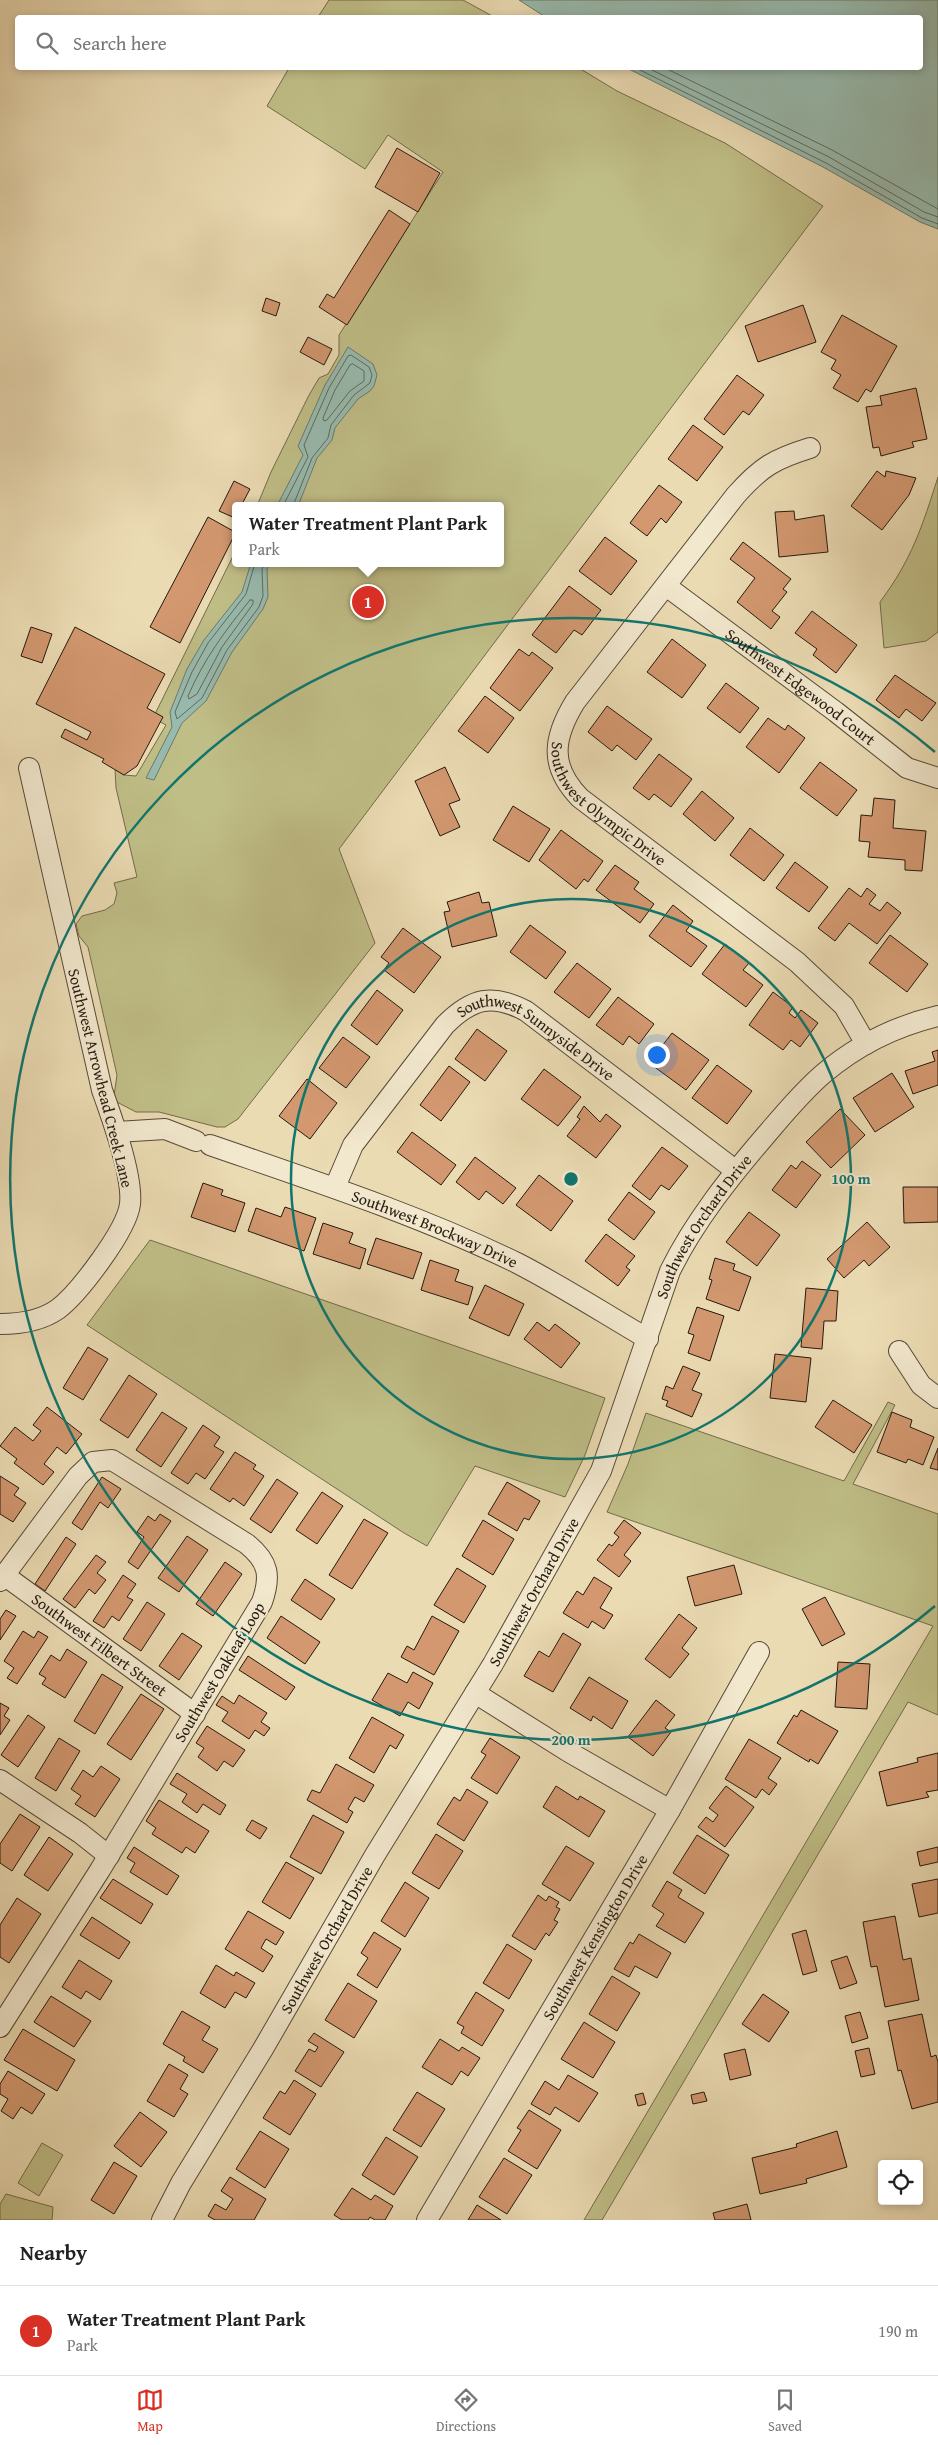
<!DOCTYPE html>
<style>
body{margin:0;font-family:"Gentium Book Plus",serif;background:#f2f2f2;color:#222}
.controls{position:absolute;right:15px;bottom:15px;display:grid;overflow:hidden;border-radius:5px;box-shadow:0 2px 8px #0003}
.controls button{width:45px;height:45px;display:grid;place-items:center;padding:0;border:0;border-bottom:1px solid #e0e0e0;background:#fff;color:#222;font:25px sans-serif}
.you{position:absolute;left:656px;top:1054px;width:18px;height:18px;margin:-12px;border:4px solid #fff;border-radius:50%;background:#1a73e8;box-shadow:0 0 0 8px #1a73e833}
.badge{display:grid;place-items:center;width:32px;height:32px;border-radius:50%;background:#d93025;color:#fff;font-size:16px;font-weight:700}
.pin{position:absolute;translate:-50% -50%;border:2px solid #fff;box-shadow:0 1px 5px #0006}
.popup{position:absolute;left:232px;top:502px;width:272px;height:65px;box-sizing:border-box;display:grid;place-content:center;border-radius:5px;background:#fff;filter:drop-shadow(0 1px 4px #0005);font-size:16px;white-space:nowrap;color:#767676}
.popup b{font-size:19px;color:#222}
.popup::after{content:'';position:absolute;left:50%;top:100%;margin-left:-10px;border:10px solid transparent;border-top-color:#fff}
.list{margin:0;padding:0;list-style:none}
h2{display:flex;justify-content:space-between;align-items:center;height:65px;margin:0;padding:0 20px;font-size:21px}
h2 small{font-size:16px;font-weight:400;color:#767676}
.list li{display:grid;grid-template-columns:32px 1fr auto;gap:15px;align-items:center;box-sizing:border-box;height:90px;padding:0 20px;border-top:1px solid #e0e0e0}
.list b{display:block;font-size:19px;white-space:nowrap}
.list p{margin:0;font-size:16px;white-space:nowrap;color:#767676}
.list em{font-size:16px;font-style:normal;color:#767676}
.icon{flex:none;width:28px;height:28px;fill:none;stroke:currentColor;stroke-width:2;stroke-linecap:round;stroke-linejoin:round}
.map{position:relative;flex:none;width:938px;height:2220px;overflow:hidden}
.search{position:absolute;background:#fff;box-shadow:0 2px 8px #0003;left:15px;right:15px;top:15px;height:55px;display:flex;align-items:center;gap:12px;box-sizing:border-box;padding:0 18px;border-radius:5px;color:#767676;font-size:19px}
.sheet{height:155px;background:#fff}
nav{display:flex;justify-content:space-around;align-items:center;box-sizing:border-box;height:70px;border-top:1px solid #e0e0e0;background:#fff;font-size:14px;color:#767676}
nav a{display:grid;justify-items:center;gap:2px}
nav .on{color:#d93025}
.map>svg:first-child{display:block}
.green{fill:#c0be87;stroke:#726c4a}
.water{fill:#98bbaf;stroke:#6a7a6f}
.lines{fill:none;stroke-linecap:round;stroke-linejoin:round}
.shore{stroke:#5e6a5e;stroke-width:1}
.building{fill:#d39870;stroke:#25190e}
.minor-casing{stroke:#564a37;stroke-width:22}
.minor{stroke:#f2e8ce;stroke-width:20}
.ring{fill:none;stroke:#0f766e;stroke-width:2.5}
.labels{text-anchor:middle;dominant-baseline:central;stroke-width:4;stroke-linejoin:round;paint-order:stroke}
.street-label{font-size:16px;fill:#25190e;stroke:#f2e8ce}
.centre{fill:#0f766e;stroke:#f2e8ce;stroke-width:2.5}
.ring-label{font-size:15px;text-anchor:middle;font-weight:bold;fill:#0f766e;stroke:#f2e8ce;stroke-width:4;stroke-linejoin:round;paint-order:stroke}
</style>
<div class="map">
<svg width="938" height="2220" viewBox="0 0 938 2220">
<rect width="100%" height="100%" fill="#ebdbb3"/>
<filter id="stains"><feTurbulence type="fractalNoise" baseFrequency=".004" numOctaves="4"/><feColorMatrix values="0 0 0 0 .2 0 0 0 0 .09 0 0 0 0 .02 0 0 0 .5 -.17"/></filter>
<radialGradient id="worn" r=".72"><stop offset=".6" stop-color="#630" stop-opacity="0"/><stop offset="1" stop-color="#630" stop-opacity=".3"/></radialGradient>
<path class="green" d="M329 0H463L494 17H318Z
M289 68H579L617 91 725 143 823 206 339 849 375 943 238 1119 225 1127H217L159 1112H136L115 1101 114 1096 117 1075 88 947 79 936 76 924 82 916 105 910 114 904 117 893 114 883 137 877 116 788 115 769 124 775 136 776 166 725 153 718 235 552V563H500V506H257L271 472 308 397 319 378 328 374 339 355V335L443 172 388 135 365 169 267 106Z
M938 477V632L926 641 884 648 880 602C912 559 922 527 938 477Z
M150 1240 605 1398 585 1455 565 1497 475 1466 427 1546 404 1533 87 1325Z
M888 1402 895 1405 853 1484 938 1514V1715L908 1702 602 2220H584L933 1626 607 1512 628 1464 646 1413 844 1481Z
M42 2143 63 2155 39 2196 18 2183Z
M6 2194 53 2207 52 2220H0V2204Z"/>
<path class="water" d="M519 0H938V229L920 222 823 167 627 68H920V18H547Z
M348 347 373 364 377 375 374 386 370 391 358 399 335 428 332 440 317 458 298 506H277L303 455 298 446 325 385Z
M251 563H270L267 569 268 597 263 609 232 652 206 701 182 723 154 780 146 778 172 727 170 712 187 669 204 640 242 592Z"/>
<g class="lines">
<path class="shore" d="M636 68 826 163 922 218 938 224
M648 68 829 157 924 212 938 217
M665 68 832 150 938 209
M353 364 364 371V381L350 391 327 420 324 421 323 418 335 390 350 365Z
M283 506 308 457 304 445 329 388 348 356 351 355 369 367 372 375 370 383 354 395 331 425 328 438 312 458 293 506
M255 563 246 594 208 643 192 672 175 712 177 719 202 698 227 650 259 607 263 596 262 569 265 563
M250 600H253V604L222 647 197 694 189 699 188 696C204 659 225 631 250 600Z"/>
</g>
<path class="building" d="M397 148 440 173 418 212 375 187Z
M389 210 410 224 347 325 319 307 327 294 334 298Z
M266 298 280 303 276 316 262 311Z
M803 305 816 342 758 362 745 326Z
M842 315 897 346 871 392 866 389 858 402 833 388 841 375 831 369 836 360 821 352Z
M308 337 332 349 324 365 300 352Z
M737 375 764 395 749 415 743 411 724 435 704 419Z
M916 388 927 439 912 442 914 447 881 456 879 447 873 448 866 407 882 405 880 396Z
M693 425 723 447 697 481 668 459Z
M877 471 885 477 886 471 916 478 909 495 882 530 851 506Z
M234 481 250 489 241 506H235V518L219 511Z
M659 485 682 502 666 523 661 518 647 536 630 523Z
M794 511 795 520 824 515 828 552 779 557 775 512Z
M208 517 235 532V534L180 643 150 627Z
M605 537 637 561 611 595 579 571Z
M743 542 791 579 783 589 787 592 772 611 780 617 771 629 737 602 755 578 730 559Z
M569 586 601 610 582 635 574 630 556 653 532 635Z
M812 611 857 645 836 673 813 655 817 649 795 633Z
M31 627 52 634 42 663 21 656Z
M75 627 165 674 147 708 163 717 137 766 124 775 102 762 104 759 61 737 65 729 87 740 91 732 36 704Z
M672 639 706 665 682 698 647 672Z
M519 649 529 656 532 652 553 668 520 711 490 688Z
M895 675 936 703 922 721 906 709 899 718 876 700Z
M726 683 759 708 740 733 707 708Z
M485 696 514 718 488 753 458 731Z
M607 706 652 739 636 760 617 745 612 751 588 732Z
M768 718 785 730 788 725 805 738 779 773 746 747Z
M659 754 692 779 671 807 654 794 649 800 633 788Z
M820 762 857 790 837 816 800 788Z
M445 767 460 800 449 804 460 827 440 836 415 781Z
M702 791 734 818 715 841 683 814Z
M874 798 895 800 893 828 926 831 922 871 905 870V860L868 857 870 842 859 841 861 815 872 816Z
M513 806 550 829 529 862 493 840Z
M750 828 784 855 764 881 730 855Z
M561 830 603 861 588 882 584 879 576 889 539 860Z
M795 862 828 887 809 912 776 888Z
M615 865 639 882 634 889 654 904 640 923 596 890Z
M849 888 861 897 867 888 876 895 869 904 880 911 887 902 901 913 877 944 849 923 835 941 818 928Z
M479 892 482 903 489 902 497 936 452 947 444 912 450 911 447 902Z
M673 905 693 921 686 931 707 946 691 967 649 936Z
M530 925 566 952 546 979 510 952Z
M403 928 441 957 414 993 384 970 389 963 381 957Z
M890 935 928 964 907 992 869 963Z
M725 944 749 963 743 970 763 985 746 1007 702 974Z
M577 963 611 989 589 1018 554 992Z
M377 990 403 1010 377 1045 351 1025Z
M773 992 793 1007 789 1013 795 1018 801 1010 818 1023 800 1047 791 1040 783 1050 749 1025Z
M618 997 654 1024 639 1044 629 1036 623 1045 596 1025Z
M477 1029 507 1051 485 1081 455 1059Z
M672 1033 709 1060 686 1090 649 1063Z
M343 1037 370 1057 346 1088 319 1068Z
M938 1050V1085L913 1094 905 1071 935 1061 932 1052Z
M717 1065 752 1091 727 1124 692 1098Z
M449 1066 470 1082 441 1121 420 1105Z
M544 1069 581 1097 558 1126 521 1099Z
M892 1073 914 1107 875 1132 853 1098Z
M307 1079 337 1103 310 1139 279 1116Z
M584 1106 600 1122 606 1114 621 1126 596 1158 567 1136 580 1119 577 1117Z
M840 1109 865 1135 831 1168 806 1142Z
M412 1132 456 1165 441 1185 397 1152Z
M662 1147 688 1166 669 1190 661 1185 650 1200 632 1186Z
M475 1157 516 1188 503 1204 486 1191 479 1200 456 1182Z
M802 1161 821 1175 796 1208 772 1190 791 1165 796 1169Z
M539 1175 573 1201 551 1231 516 1205Z
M203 1183 223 1190 221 1195 245 1203 235 1232 191 1217Z
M903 1187H938V1222L904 1223Z
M629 1192 655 1212 634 1240 608 1220Z
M285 1207 316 1218 304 1251 248 1231 256 1208 281 1217Z
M749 1212 780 1235 757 1266 726 1242Z
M867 1222 890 1247 869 1266 864 1260 844 1278 827 1259Z
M323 1223 353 1233 349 1243 366 1249 360 1269 313 1254Z
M606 1234 635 1256 626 1267 630 1270 618 1286 585 1261Z
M376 1238 422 1253 413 1279 367 1264Z
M715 1258 735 1264 733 1270 751 1277 739 1311 706 1299 712 1280 709 1279Z
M430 1260 459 1270 455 1281 473 1287 468 1305 421 1290Z
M485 1285 524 1304 509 1336 469 1318Z
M806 1288 838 1291 836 1321H824L822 1349 801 1347Z
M697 1307 724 1316 710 1361 688 1353 694 1335 688 1333Z
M537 1322 549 1331 555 1324 580 1343 561 1368 524 1339Z
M88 1347 108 1359 83 1400 63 1388Z
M775 1354 811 1358 806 1402 770 1398Z
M683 1366 700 1373 692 1390 702 1394 692 1417 666 1406 668 1401 662 1399 666 1386 673 1389Z
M129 1375 157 1394 128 1438 100 1420Z
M833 1400 872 1425 854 1453 815 1427Z
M47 1407 82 1434 66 1454 57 1447 44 1464 54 1472 43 1485 14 1463 17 1459 0 1446 15 1427 33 1441 41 1431 33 1425Z
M162 1412 187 1428 161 1467 136 1450Z
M892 1412 912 1420 910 1427 934 1437 923 1465 908 1459 906 1463 877 1452Z
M203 1425 220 1437 214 1446 224 1452 205 1479 196 1473 188 1484 171 1473Z
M938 1448V1470L930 1468Z
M235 1452 256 1465 253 1469 264 1476 244 1506 233 1498 230 1502 210 1489Z
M0 1476 19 1488 14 1495 26 1503 13 1522 0 1514Z
M102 1477 121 1489 108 1508 100 1502 82 1530 72 1523Z
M277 1479 298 1493 271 1533 250 1519Z
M507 1482 540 1501 529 1520 524 1518 517 1531 488 1514Z
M322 1492 343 1506 317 1544 296 1530Z
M160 1514 171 1521 138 1569 128 1562 144 1537 137 1532 148 1516 155 1521Z
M364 1519 388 1533 352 1589 329 1575Z
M483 1520 514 1539 493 1575 462 1556Z
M624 1520 641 1533 624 1555 631 1561 619 1577 597 1560 609 1544 612 1546 619 1537 614 1533Z
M187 1536 208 1550 179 1592 158 1578Z
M66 1537 76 1544 45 1591 35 1584Z
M96 1555 106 1562 97 1573 106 1580 95 1594 89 1589 75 1608 63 1599Z
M225 1562 242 1574 213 1616 196 1604Z
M734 1565 742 1594 695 1606 687 1577Z
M457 1568 486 1586 464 1623 434 1605Z
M123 1575 136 1584 127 1597 133 1600 119 1621 112 1616 104 1628 93 1621Z
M594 1577 612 1588 600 1608 613 1615 604 1629 592 1621 588 1628 563 1613 577 1591 583 1595Z
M305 1579 335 1599 321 1620 291 1600Z
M825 1597 845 1634 822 1646 802 1609Z
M147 1602 165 1614 141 1651 123 1639Z
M6 1610 16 1616 0 1640V1619Z
M679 1614 697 1628 682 1648 689 1654 670 1678 645 1659Z
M281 1616 320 1642 305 1664 267 1638Z
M432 1616 459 1631 434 1675 401 1657 407 1646 414 1650Z
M23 1631 34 1638 38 1631 48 1637 17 1684 7 1678 14 1668 4 1661Z
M182 1633 202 1646 179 1680 159 1666Z
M563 1633 581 1644 553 1692 524 1676 539 1651 549 1657Z
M67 1649 87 1662 65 1698 42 1684 46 1678 39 1674 51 1655 60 1661Z
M248 1656 295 1687 286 1700 239 1670Z
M838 1662 870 1664 867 1709 835 1707Z
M413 1672 433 1683 419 1709 408 1702 400 1716 372 1700 388 1673 407 1683Z
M102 1674 123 1687 95 1734 74 1721Z
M589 1677 628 1701 612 1729 593 1716 591 1721 570 1708Z
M141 1694 164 1709 131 1760 107 1744Z
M239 1695 267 1713 261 1722 270 1728 264 1736 255 1730 249 1739 222 1721 228 1712 216 1705 222 1696 234 1704Z
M656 1700 675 1715 665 1728 671 1732 653 1756 628 1737Z
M0 1703 9 1708 4 1716 10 1720 0 1735Z
M801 1710 838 1731 818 1764 810 1759 809 1762 777 1743 794 1715 797 1717Z
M28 1715 45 1727 18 1767 1 1755Z
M372 1717 404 1735 396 1749 390 1745 374 1773 349 1758Z
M207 1726 245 1750 233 1767 224 1761 217 1771 198 1757 204 1748 196 1743Z
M59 1738 80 1751 56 1791 35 1778Z
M490 1738 520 1757 497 1794 471 1778 486 1755 481 1752Z
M749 1739 781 1758 768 1778 777 1784 769 1795 762 1789 756 1798 725 1779Z
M938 1753V1790L926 1792 929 1797 887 1806 879 1772 918 1762 917 1758Z
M336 1764 374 1785 364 1802 355 1797 348 1809 353 1812 347 1823 307 1800 312 1790 320 1793Z
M101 1766 120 1779 95 1817 75 1804 81 1796 71 1789 83 1770 93 1777Z
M177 1773 226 1805 220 1815 203 1804 197 1813 182 1802 187 1794 170 1784Z
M556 1786 578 1800 580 1796 605 1811 589 1837 543 1807Z
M726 1786 754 1807 725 1847 698 1827 706 1817 713 1822 718 1815 709 1808Z
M467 1789 488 1802 464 1841 437 1824 454 1797 460 1801Z
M159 1800 209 1831 195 1853 186 1847 182 1853 152 1834 156 1828 146 1821Z
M20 1814 40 1827 12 1871 0 1863V1844Z
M313 1815 344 1832 321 1874 290 1857Z
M252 1820 267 1828 260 1839 246 1830Z
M436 1834 463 1851 439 1889 412 1873Z
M697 1835 729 1855 705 1894 673 1873Z
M49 1837 73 1854 48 1891 24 1875Z
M566 1846 594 1863 570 1901 542 1884Z
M134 1847 179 1876 167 1895 130 1872 135 1863 127 1858Z
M938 1847V1862L920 1866 917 1852Z
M286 1862 314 1878 290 1919 262 1902Z
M113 1879 153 1904 141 1924 100 1898Z
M938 1879V1913L919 1917 912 1884Z
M667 1881 682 1890 678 1897 704 1913 685 1943 656 1926 664 1914 652 1906Z
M405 1882 429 1898 405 1937 381 1921Z
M538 1895 546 1901 549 1896 559 1902 556 1907 560 1909 554 1920 558 1922 549 1936 546 1933 535 1950 512 1936Z
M17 1898 41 1914 9 1963 0 1957V1925Z
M248 1911 284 1932 276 1945 266 1939 261 1948 273 1956 263 1972 225 1949Z
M895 1916 903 1960 911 1958 919 2000 885 2007 877 1966 871 1967 863 1922Z
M92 1917 130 1942 119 1959 80 1935Z
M806 1930 817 1971 803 1975 792 1934Z
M374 1932 401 1949 377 1988 357 1975 368 1958 361 1953Z
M639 1934 671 1953 657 1978 635 1966 629 1977 614 1969 630 1942 633 1944Z
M507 1944 532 1960 509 1999 483 1983Z
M847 1956 857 1983 840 1989 831 1961Z
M79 1960 112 1981 100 2000 86 1991 81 1999 62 1987Z
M216 1965 234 1976 236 1972 255 1983 246 1998 235 1992 225 2008 200 1993Z
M612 1976 640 1993 617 2031 589 2014Z
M348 1983 377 2001 354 2038 325 2020Z
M476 1992 504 2010 482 2046 461 2033 464 2027 457 2023Z
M763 1994 789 2012 769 2042 742 2024Z
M51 1996 91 2021 74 2047 34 2022Z
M182 2011 210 2027 202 2040 218 2049 203 2073 183 2061 185 2057 163 2044Z
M860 2012 868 2038 852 2043 845 2016Z
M922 2014 931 2057 936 2055 938 2062V2102L912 2109 901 2070 898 2071 888 2021Z
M584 2022 615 2042 593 2078 561 2059Z
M23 2029 75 2060 57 2091 4 2060Z
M314 2033 344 2052 321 2087 295 2071 309 2049 315 2052 318 2047 308 2041Z
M440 2039 459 2051 462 2047 480 2058 468 2076 461 2071 452 2085 422 2067Z
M869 2048 875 2074 861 2077 855 2051Z
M745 2049 751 2075 730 2080 724 2054Z
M169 2064 188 2075 180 2089 188 2094 174 2117 147 2101Z
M8 2071 45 2094 32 2114 21 2107 13 2119 1 2111 8 2099 0 2094V2084Z
M568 2075 598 2093 579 2122 555 2107 550 2115 531 2104 545 2081 559 2090Z
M294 2080 316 2094 290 2135 263 2118 280 2091 285 2094Z
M417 2092 445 2109 421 2147 393 2130Z
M704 2092 707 2101 693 2104 691 2095Z
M643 2093 646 2104 638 2106 635 2095Z
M529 2110 561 2130 537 2169 508 2151 521 2130 517 2128Z
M140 2112 167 2132 141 2167 114 2146Z
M260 2131 289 2149 265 2188 236 2169Z
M837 2131 847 2167 806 2179 807 2183 760 2194 752 2158 797 2147 796 2144Z
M386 2137 418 2157 394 2195 362 2175Z
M504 2158 532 2175 507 2214 479 2197Z
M114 2162 137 2176 114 2214 91 2200Z
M230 2177 266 2199 254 2220H215L208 2216 215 2204 226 2210 233 2199 221 2191Z
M352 2188 371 2200 375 2195 393 2206 385 2220H375L370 2217 368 2220H342L334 2215Z
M747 2204 751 2220H715L713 2213Z
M477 2205 501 2220H468Z"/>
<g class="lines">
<defs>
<g id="minor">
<path id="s1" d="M810 448C774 459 761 467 736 495L575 702C553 738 549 766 580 798L797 962 844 1006 866 1044"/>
<path id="s2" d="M666 586 836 712 907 768 938 778"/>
<path d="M117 1132 165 1129 196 1141"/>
<path id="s3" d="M210 1145C314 1181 419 1215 517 1263 562 1286 605 1314 648 1339"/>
<path id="s4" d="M335 1187 353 1145 445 1025C472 998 492 993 526 1011L735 1170"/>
<path d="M0 1324C20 1324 41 1321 58 1309 79 1293 127 1230 130 1204 133 1176 112 1118 102 1090L29 768"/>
<path d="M899 1351 921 1385 938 1398"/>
<path id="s5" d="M4 1575 195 1714"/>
<path d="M0 1581 78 1476 93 1462 112 1460 247 1544C269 1562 271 1576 262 1602L100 1870 0 2027"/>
<path d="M475 1693 569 1752 670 1810"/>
<path d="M0 1780 80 1833 109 1856"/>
<path id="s6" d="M162 2220 181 2183 263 2049 375 1855 493 1664 601 1471 670 1271C694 1222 730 1177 766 1135 784 1114 802 1092 823 1074 856 1046 896 1026 938 1016"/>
<path id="s7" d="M427 2220 670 1810 759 1652"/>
</g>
</defs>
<use href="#minor" class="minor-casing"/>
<use href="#minor" class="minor"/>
</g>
<g class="ring">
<circle cx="571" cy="1179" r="280"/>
<path d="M935 1606A561 561 0 1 1 935 752"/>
</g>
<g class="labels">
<g class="street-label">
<text stroke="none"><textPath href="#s2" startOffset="168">Southwest Edgewood Court</textPath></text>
<text stroke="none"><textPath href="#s1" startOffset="479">Southwest Olympic Drive</textPath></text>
<text stroke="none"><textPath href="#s4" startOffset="305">Southwest Sunnyside Drive</textPath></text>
<text transform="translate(101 1078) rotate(76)">Southwest Arrowhead Creek Lane</text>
<text stroke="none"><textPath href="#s6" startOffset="1135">Southwest Orchard Drive</textPath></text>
<text stroke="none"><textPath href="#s3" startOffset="240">Southwest Brockway Drive</textPath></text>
<text stroke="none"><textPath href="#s6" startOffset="730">Southwest Orchard Drive</textPath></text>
<text stroke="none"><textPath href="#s5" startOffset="118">Southwest Filbert Street</textPath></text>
<text transform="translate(219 1672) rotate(-59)">Southwest Oakleaf Loop</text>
<text stroke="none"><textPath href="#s7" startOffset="329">Southwest Kensington Drive</textPath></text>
<text stroke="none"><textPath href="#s6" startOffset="325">Southwest Orchard Drive</textPath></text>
</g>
</g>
<circle cx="571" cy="1179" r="8" class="centre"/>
<g class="ring-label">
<text x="851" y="1184">100 m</text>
<text x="571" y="1745">200 m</text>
</g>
<rect width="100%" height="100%" filter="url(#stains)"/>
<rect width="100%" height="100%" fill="url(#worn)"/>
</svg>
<div class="controls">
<button><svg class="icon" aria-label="locate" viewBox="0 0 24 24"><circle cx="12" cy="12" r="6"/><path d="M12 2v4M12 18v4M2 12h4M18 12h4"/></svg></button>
</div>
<div class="you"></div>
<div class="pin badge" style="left:368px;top:602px">1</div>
<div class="popup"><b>Water Treatment Plant Park</b>Park</div>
<div class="search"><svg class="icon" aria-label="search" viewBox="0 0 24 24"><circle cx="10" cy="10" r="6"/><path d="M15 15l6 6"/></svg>Search here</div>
</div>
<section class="sheet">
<h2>Nearby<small></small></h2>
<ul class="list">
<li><span class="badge">1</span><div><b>Water Treatment Plant Park</b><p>Park</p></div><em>190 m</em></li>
</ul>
</section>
<nav>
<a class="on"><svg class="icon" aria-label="map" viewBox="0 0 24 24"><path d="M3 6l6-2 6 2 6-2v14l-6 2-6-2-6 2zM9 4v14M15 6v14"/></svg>Map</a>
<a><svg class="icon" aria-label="directions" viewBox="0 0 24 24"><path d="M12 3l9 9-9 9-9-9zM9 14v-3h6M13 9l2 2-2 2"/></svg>Directions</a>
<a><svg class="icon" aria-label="saved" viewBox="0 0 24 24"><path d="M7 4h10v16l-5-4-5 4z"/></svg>Saved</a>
</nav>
